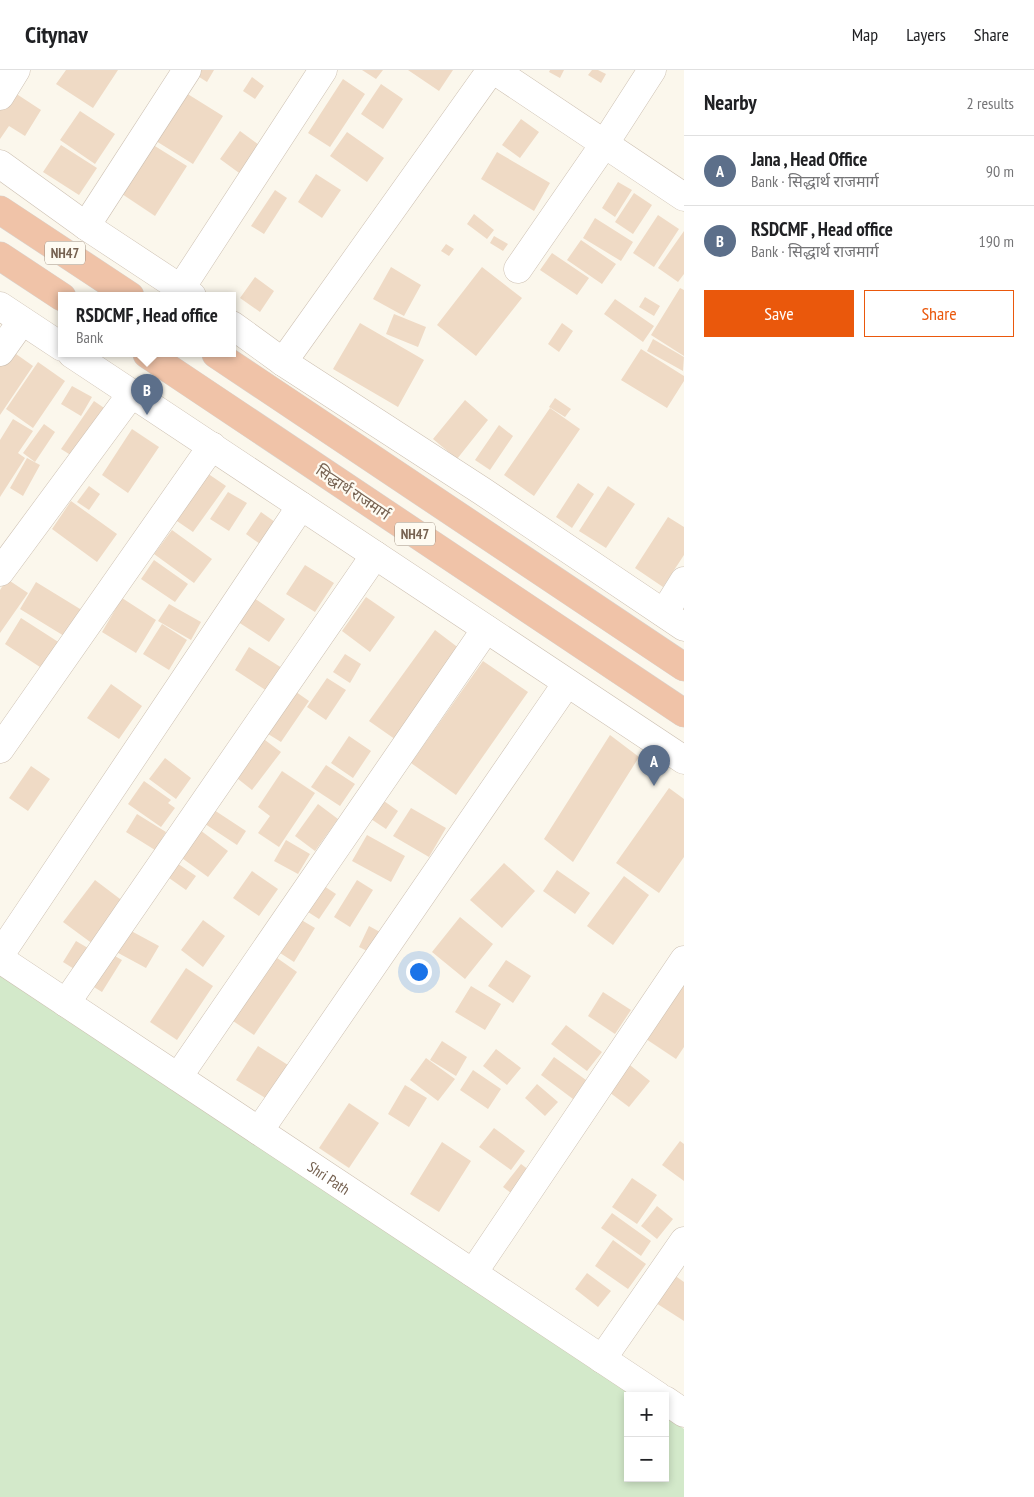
<!DOCTYPE html>
<meta charset="utf-8">
<style>
body{margin:0;font-family:"PT Sans Narrow","Noto Sans Devanagari",sans-serif;background:#f2f2f2;color:#202124}
.controls{position:absolute;right:15px;bottom:15px;display:grid;overflow:hidden;border-radius:0px;box-shadow:0 2px 8px #0003}
.controls button{width:45px;height:45px;display:grid;place-items:center;padding:0;border:0;border-bottom:1px solid #e0e0e0;background:#fff;color:#202124;font:25px sans-serif}
.you{position:absolute;left:418px;top:901px;width:18px;height:18px;margin:-12px;border:4px solid #fff;border-radius:50%;background:#1a73e8;box-shadow:0 0 0 8px #1a73e833}
.badge{display:grid;place-items:center;width:32px;height:32px;border-radius:50%;background:#ea580c;color:#fff;font-size:16px;font-weight:700}
.pin{position:absolute;translate:-50% -41px;filter:drop-shadow(0 1px 2px #0008)}
.pin::after{content:'';position:absolute;top:26px;width:18px;height:15px;background:inherit;clip-path:polygon(0 0,100% 0,50% 100%)}
.popup{position:absolute;left:58px;top:222px;width:178px;height:65px;box-sizing:border-box;display:grid;place-content:center;border-radius:0px;background:#fff;filter:drop-shadow(0 1px 4px #0005);font-size:16px;white-space:nowrap;color:#757577}
.popup b{font-size:19px;color:#202124}
.popup::after{content:'';position:absolute;left:50%;top:100%;margin-left:-10px;border:10px solid transparent;border-top-color:#fff}
.list{margin:0;padding:0;list-style:none}
h2{display:flex;justify-content:space-between;align-items:center;height:65px;margin:0;padding:0 20px;font-size:21px}
h2 small{font-size:16px;font-weight:400;color:#757577}
.list li{display:grid;grid-template-columns:32px 1fr auto;gap:15px;align-items:center;box-sizing:border-box;height:70px;padding:0 20px;border-top:1px solid #e0e0e0}
.list b{display:block;font-size:19px;white-space:nowrap}
.list p{margin:0;font-size:16px;white-space:nowrap;color:#757577}
.list em{font-size:16px;font-style:normal;color:#757577}
.actions{display:flex;gap:10px;padding:15px 20px}
.actions a{flex:1;padding:11px 0;border:1px solid #ea580c;border-radius:0px;text-align:center;font-size:18px;color:#ea580c}
.actions .main{background:#ea580c;color:#fff}
.map{position:relative;flex:none;width:684px;height:1427px;overflow:hidden}
header{display:flex;align-items:center;gap:30px;box-sizing:border-box;height:70px;padding:0 25px;background:#fff;border-bottom:1px solid #e0e0e0}
header strong{font-size:24px}
nav{display:flex;gap:28px;margin-inline-start:auto;font-size:18px}
main{display:flex}
aside{flex:1;background:#fff}
.map>svg:first-child{display:block}
.green{fill:#d3e9ca}
.building{fill:#efdac5}
.lines{fill:none;stroke-linecap:round;stroke-linejoin:round}
.minor-casing{stroke:#cdc0b2;stroke-width:29}
.highway-casing{stroke:#d8d3ce;stroke-width:29}
.minor{stroke:#fff;stroke-width:28}
.highway{stroke:#f0c3a8;stroke-width:28}
.labels{text-anchor:middle;dominant-baseline:central;stroke-width:4.5;stroke-linejoin:round;paint-order:stroke}
.shield{fill:#fefbf2;stroke:#9e8f81;stroke-width:1}
.shield-label{font-size:14px;font-weight:bold;fill:#756150}
.street-label{font-size:15px;fill:#756150;stroke:#fefbf2}
</style>
<header>
<strong>Citynav</strong>
<nav><a>Map</a><a>Layers</a><a>Share</a></nav>
</header>
<main>
<div class="map">
<svg width="684" height="1427" viewBox="0 0 684 1427">
<rect width="100%" height="100%" fill="#fbf7ec"/>
<path class="green" d="M0 901 634 1326H628V1408H665V1346L684 1359V1427H0Z"/>
<path class="building" d="M66 0H118L93 38 56 14Z
M194 0H214L207 12 193 3Z
M362 0H383L376 9Z
M408 0H453L439 21Z
M550 0H564L560 8 549 2Z
M592 0H598L606 4 601 13 588 5Z
M252 7 264 16 255 29 243 21Z
M343 9 365 24 330 77 308 63Z
M381 14 403 29 383 59 361 44Z
M12 21 41 40 25 66 9 56 0 69V40Z
M186 23 223 46 193 94 156 71Z
M80 41 115 64 95 94 60 70Z
M521 49 539 62 520 88 502 75Z
M240 61 266 80 246 108 220 89Z
M347 62 384 88 367 112 330 86Z
M150 73 187 96 155 146 119 122Z
M61 75 97 98 79 125 43 102Z
M497 82 550 113 534 141 481 109Z
M316 104 341 120 322 148 298 132Z
M618 112 632 120 615 147 602 138Z
M275 120 287 128 264 164 251 156Z
M634 123 652 135 633 164 615 152Z
M474 144 494 160 487 169 467 154Z
M658 145 679 159 654 197 633 183Z
M595 148 633 172 621 191 583 168Z
M684 161V204L678 212 658 198Z
M494 166 508 174 503 181 490 173Z
M581 170 616 194 602 214 567 190Z
M446 174 454 179 449 186 441 181Z
M552 183 589 208 577 225 540 200Z
M391 197 421 215 404 246 373 229Z
M482 197 522 228 476 286 437 255Z
M255 207 274 221 260 242 240 228Z
M680 218 684 220V286L651 265Z
M645 227 660 236 654 246 639 237Z
M615 229 654 256 643 272 604 244Z
M394 244 426 257 418 277 386 264Z
M360 253 424 290 398 337 333 299Z
M562 253 573 261 559 282 548 274Z
M653 269 684 287 683 301 647 281Z
M9 279 33 296 0 345V291Z
M641 279 684 306V311L667 338 621 310Z
M38 292 65 311 33 358 6 339Z
M72 316 92 327 81 346 61 334Z
M555 328 571 339 565 347 549 337Z
M465 330 488 350 457 389 433 369Z
M94 331 110 342 77 389 61 379Z
M550 338 580 359 534 426 504 405Z
M13 349 33 361 18 383 25 388 0 427V370Z
M44 354 55 362 35 392 23 383Z
M499 355 513 366 490 400 475 390Z
M132 359 159 377 128 423 102 405Z
M27 388 40 395 23 426 10 418Z
M207 403 226 416 193 462 174 449Z
M578 413 594 424 572 458 556 447Z
M89 416 100 424 89 440 77 432Z
M608 416 635 434 606 478 579 461Z
M228 422 247 433 229 461 210 449Z
M71 431 117 464 97 492 52 459Z
M261 442 275 452 260 474 246 464Z
M668 447 684 457V485L663 517 635 498Z
M172 460 212 489 194 513 154 484Z
M154 490 188 514 175 532 141 509Z
M305 495 334 513 315 542 286 524Z
M7 509 28 523 0 563V520Z
M36 512 85 542 69 569 20 539Z
M251 526 285 549 269 572 235 550Z
M366 527 395 547 370 582 342 561Z
M122 528 156 550 136 583 102 562Z
M169 534 201 552 191 570 158 551Z
M21 548 63 575 46 601 5 574Z
M162 554 187 570 169 600 143 584Z
M435 560 464 582 399 672 369 651Z
M249 577 282 598 267 621 235 600Z
M345 584 361 594 350 613 333 602Z
M483 591 528 622 456 725 411 693Z
M327 608 346 620 326 650 307 637Z
M111 614 142 636 119 669 87 648Z
M289 617 309 631 281 672 260 659Z
M610 665 639 687 573 792 544 769Z
M349 666 371 681 353 708 331 693Z
M261 667 281 682 252 720 233 705Z
M165 688 191 708 176 729 149 709Z
M326 695 355 714 340 736 311 717Z
M31 696 50 709 28 741 9 728Z
M282 701 315 723 279 777 258 763 270 746 258 737Z
M144 711 171 730 168 733 175 738 161 757 128 734Z
M669 718 684 729V787L659 823 616 793Z
M377 726 398 741 386 759 365 745Z
M318 734 338 749 315 781 295 766Z
M208 736 246 761 237 775 199 750Z
M411 738 446 758 429 787 393 766Z
M137 744 166 762 155 780 126 762Z
M196 757 228 781 208 807 175 783Z
M367 765 405 786 391 812 352 791Z
M286 770 310 784 298 804 274 791Z
M171 789 196 806 186 820 162 803Z
M504 793 535 821 502 858 470 830Z
M557 800 590 823 575 844 543 821Z
M252 801 278 819 259 846 233 828Z
M624 806 649 825 613 875 587 856Z
M95 810 128 835 97 877 63 852Z
M357 810 373 820 350 857 334 847Z
M324 816 336 824 319 849 308 842Z
M460 847 493 874 465 909 432 882Z
M298 848 315 858 294 892 277 881Z
M203 850 225 866 203 897 181 880Z
M122 856 159 876 146 898 109 878Z
M369 856 380 862 369 882 359 877Z
M76 871 93 881 79 902 63 892Z
M104 880 122 890 102 922 84 911Z
M270 883 297 902 254 965 227 947Z
M506 890 531 906 513 933 488 916Z
M186 898 213 916 177 970 150 952Z
M684 915V977L676 989 646 969Z
M471 916 501 934 485 960 455 942Z
M603 922 631 940 615 964 588 946Z
M566 955 602 982 587 1001 551 974Z
M442 971 467 987 456 1006 430 990Z
M258 976 288 995 267 1029 236 1010Z
M496 979 521 998 507 1015 483 996Z
M554 987 586 1010 573 1029 541 1005Z
M426 988 455 1009 438 1031 410 1010Z
M626 992 650 1011 629 1037 605 1019Z
M473 1000 501 1019 488 1039 460 1020Z
M537 1014 558 1032 545 1046 525 1028Z
M405 1015 427 1028 409 1057 388 1044Z
M349 1033 379 1053 349 1098 319 1078Z
M494 1058 525 1081 511 1100 479 1077Z
M680 1071 684 1074V1111L662 1095Z
M442 1072 471 1091 439 1142 410 1124Z
M521 1094 533 1103 515 1126 503 1117Z
M632 1108 657 1125 637 1154 612 1137Z
M657 1136 673 1149 657 1169 641 1156Z
M612 1143 651 1171 641 1186 601 1158Z
M613 1170 646 1194 628 1219 595 1196Z
M587 1203 611 1221 598 1237 575 1219Z
M674 1205 684 1212V1251L656 1233Z"/>
<g class="lines">
<defs>
<g id="minor">
<path d="M494 0 684 127"/>
<path d="M0 26 16 0"/>
<path d="M0 94 86 156 192 226"/>
<path d="M86 156 187 0"/>
<path d="M518 199 605 73 652 0"/>
<path d="M181 218 323 0"/>
<path d="M0 236 62 277"/>
<path d="M232 255 283 292 482 421 684 557"/>
<path d="M0 282 22 251"/>
<path d="M72 284 684 690"/>
<path d="M283 292 491 0"/>
<path d="M0 502 132 323"/>
<path d="M664 543 684 511"/>
<path d="M0 679 212 376"/>
<path d="M0 885 301 436"/>
<path id="s1" d="M0 889 658 1326"/>
<path d="M66 933 375 485"/>
<path d="M178 1007 486 559"/>
<path d="M259 1061 567 613"/>
<path d="M473 1203 684 890"/>
<path d="M602 1289 684 1171"/>
<path d="M665 1330 684 1343"/>
</g>
<path id="highway" d="M0 140 130 226
M0 186 62 227
M147 284 684 643
M216 284 684 597"/>
</defs>
<use href="#minor" class="minor-casing"/>
<use href="#highway" class="highway-casing"/>
<use href="#minor" class="minor"/>
<use href="#highway" class="highway"/>
</g>
<g class="labels">
<g class="shield">
<rect x="45" y="171.5" width="40" height="23" rx="4"/>
<rect x="395" y="452.5" width="40" height="23" rx="4"/>
</g>
<g class="shield-label">
<text x="65" y="183">NH47</text>
<text x="415" y="464">NH47</text>
</g>
<g class="street-label">
<text transform="translate(353 422) rotate(34)">सिद्धार्थ राजमार्ग</text>
<text stroke="none"><textPath href="#s1" startOffset="395">Shri Path</textPath></text>
</g>
</g>
</svg>
<div class="controls">
<button>+</button>
<button>−</button>
</div>
<div class="you"></div>
<div class="pin badge" style="left:654px;top:716px;background:#5c6f8a">A</div>
<div class="pin badge" style="left:147px;top:345px;background:#5c6f8a">B</div>
<div class="popup"><b>RSDCMF , Head office</b>Bank</div>
</div>
<aside>
<h2>Nearby<small>2 results</small></h2>
<ul class="list">
<li><span class="badge" style="background:#5c6f8a">A</span><div><b>Jana , Head Office</b><p>Bank · सिद्धार्थ राजमार्ग</p></div><em>90 m</em></li>
<li><span class="badge" style="background:#5c6f8a">B</span><div><b>RSDCMF , Head office</b><p>Bank · सिद्धार्थ राजमार्ग</p></div><em>190 m</em></li>
</ul>
<div class="actions"><a class="main">Save</a><a>Share</a></div>
</aside>
</main>
